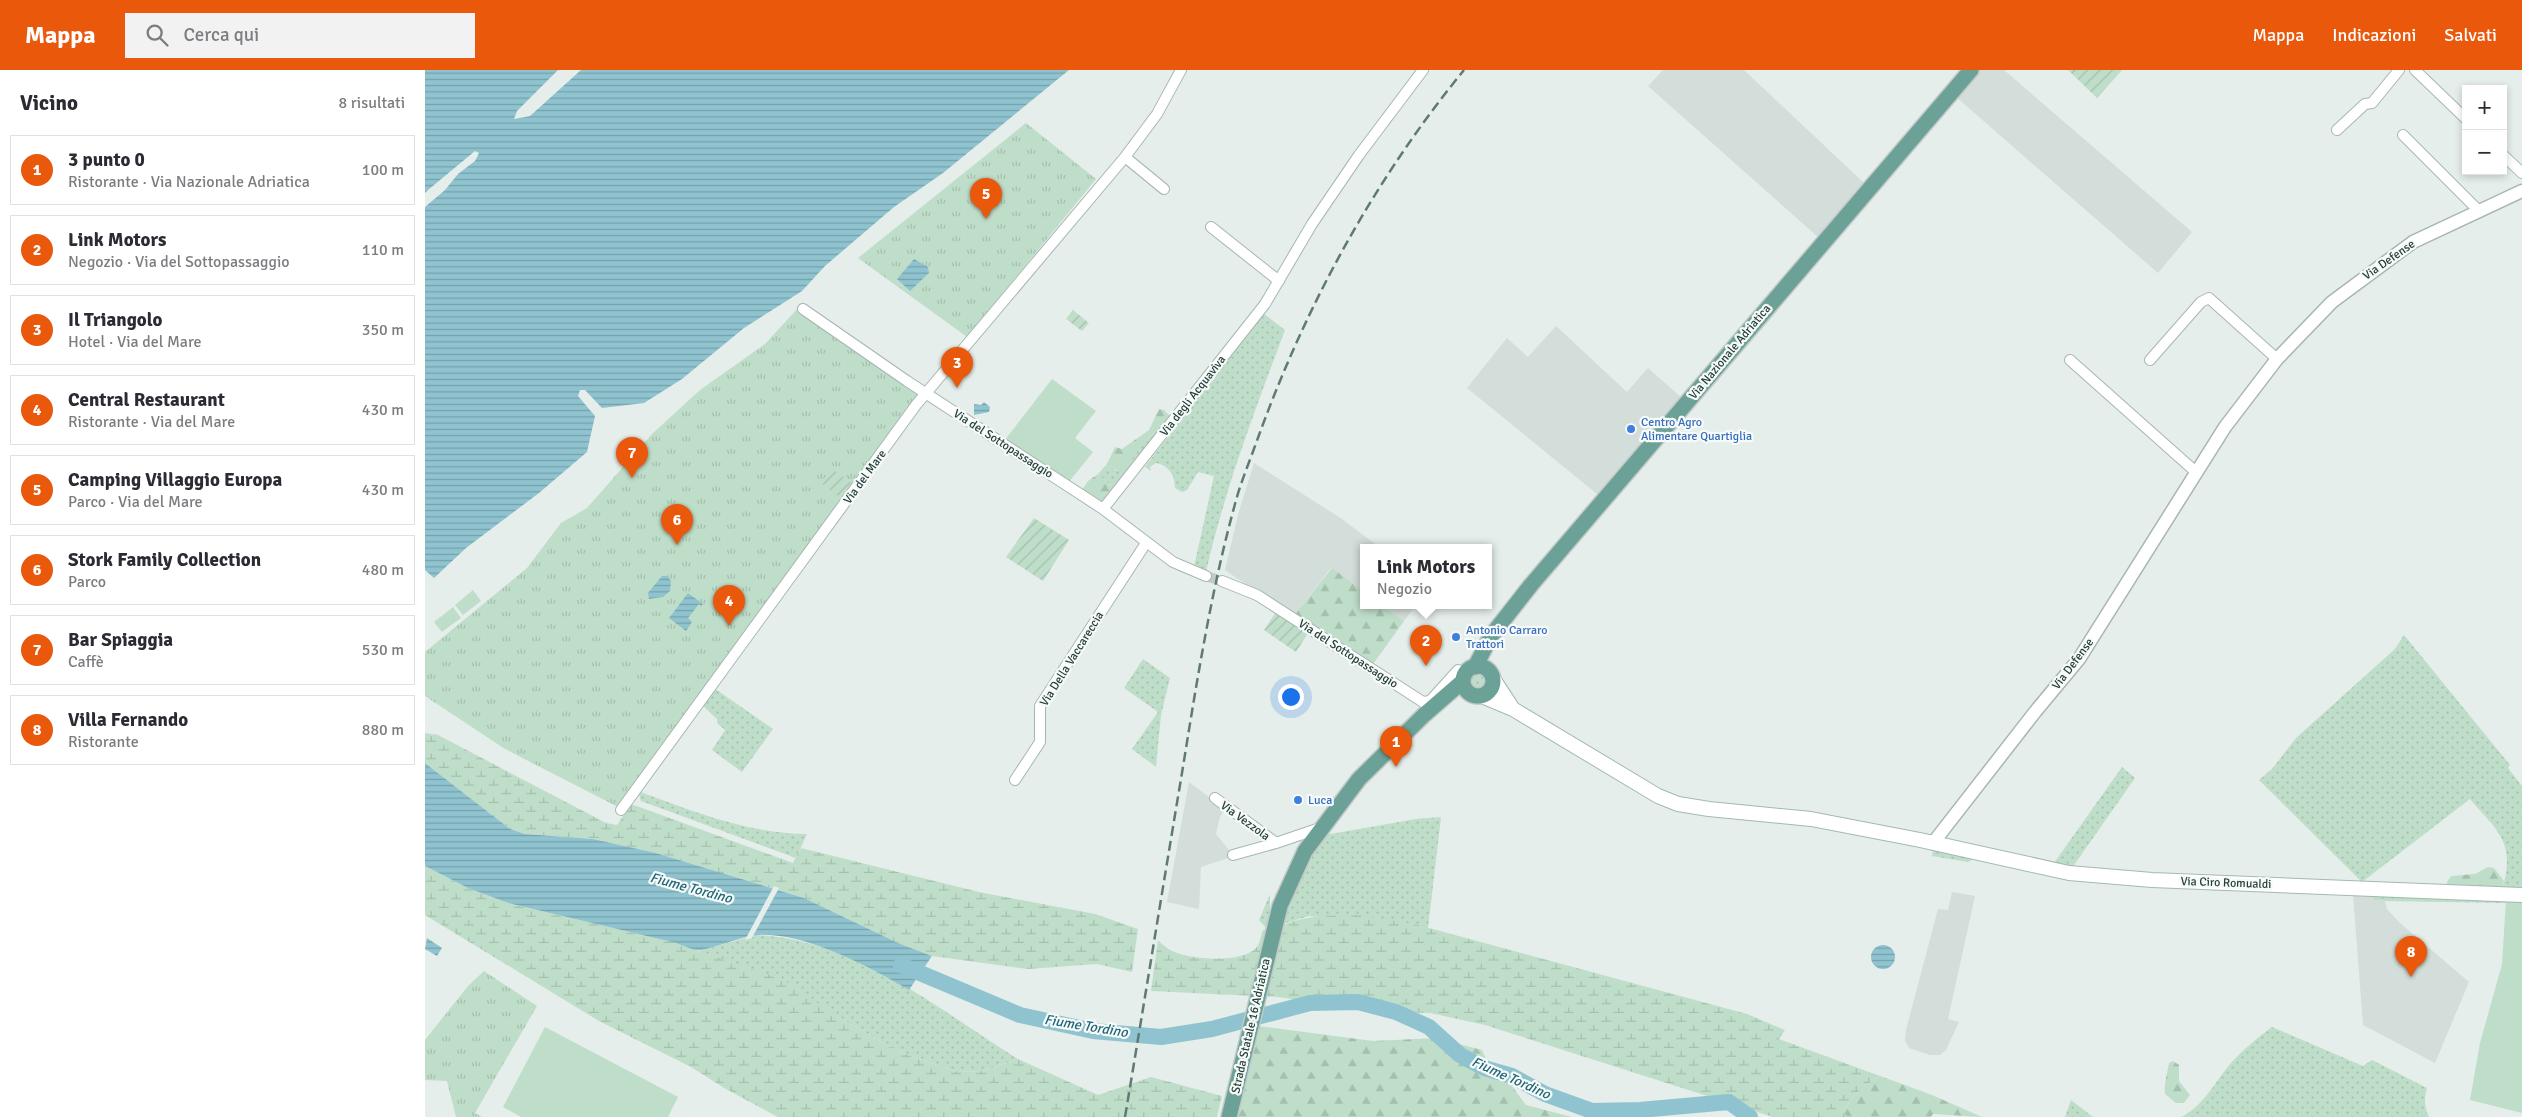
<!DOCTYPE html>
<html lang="it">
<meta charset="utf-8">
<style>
body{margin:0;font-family:Signika,sans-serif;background:#f2f2f3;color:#2b2b33}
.controls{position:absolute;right:15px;top:15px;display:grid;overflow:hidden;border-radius:0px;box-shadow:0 2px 8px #0003}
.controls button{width:45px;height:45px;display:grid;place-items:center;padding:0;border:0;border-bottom:1px solid #e1e1e2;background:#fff;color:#2b2b33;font:25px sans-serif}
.you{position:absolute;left:865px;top:626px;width:18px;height:18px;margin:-12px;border:4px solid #fff;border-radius:50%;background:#1a73e8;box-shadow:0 0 0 8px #1a73e833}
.badge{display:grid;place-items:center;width:32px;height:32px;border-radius:50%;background:#ea580c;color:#fff;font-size:16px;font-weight:700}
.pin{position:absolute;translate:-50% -41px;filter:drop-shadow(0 1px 2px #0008)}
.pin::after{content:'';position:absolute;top:26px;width:18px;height:15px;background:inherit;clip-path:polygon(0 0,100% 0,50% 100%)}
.popup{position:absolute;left:935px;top:474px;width:132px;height:65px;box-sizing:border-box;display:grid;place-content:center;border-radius:0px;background:#fff;filter:drop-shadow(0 1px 4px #0005);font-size:16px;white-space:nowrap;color:#7c7c81}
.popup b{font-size:19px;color:#2b2b33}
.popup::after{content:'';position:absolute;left:50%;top:100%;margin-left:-10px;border:10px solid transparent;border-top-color:#fff}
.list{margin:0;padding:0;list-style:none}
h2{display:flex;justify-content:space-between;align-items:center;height:65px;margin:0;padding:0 20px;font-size:21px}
h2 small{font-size:16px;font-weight:400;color:#7c7c81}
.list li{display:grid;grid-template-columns:32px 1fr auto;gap:15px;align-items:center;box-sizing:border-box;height:70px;margin:0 10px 10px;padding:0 10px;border:1px solid #e1e1e2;border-radius:0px}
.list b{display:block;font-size:19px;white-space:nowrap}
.list p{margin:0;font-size:16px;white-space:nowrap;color:#7c7c81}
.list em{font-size:16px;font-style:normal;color:#7c7c81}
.icon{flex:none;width:28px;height:28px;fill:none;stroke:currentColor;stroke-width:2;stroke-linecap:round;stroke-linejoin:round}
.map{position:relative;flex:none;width:2097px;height:1047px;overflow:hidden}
header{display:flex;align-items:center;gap:30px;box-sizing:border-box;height:70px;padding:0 25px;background:#ea580c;color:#fff}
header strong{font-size:24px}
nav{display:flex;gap:28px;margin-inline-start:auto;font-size:18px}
.search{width:350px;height:45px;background:#f2f2f3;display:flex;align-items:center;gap:12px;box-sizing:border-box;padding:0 18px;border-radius:0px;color:#7c7c81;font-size:19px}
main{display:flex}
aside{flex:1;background:#fff}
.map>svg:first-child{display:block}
.built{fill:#d3ddd9}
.grass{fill:url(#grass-dots)}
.forest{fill:url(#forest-firs)}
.wetland{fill:url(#wetland-marsh)}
.park{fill:url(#park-tufts)}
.garden{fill:url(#garden-furrows)}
.pitch{fill:#bfdec9}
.water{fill:url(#water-rules)}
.pier{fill:#e5eeea}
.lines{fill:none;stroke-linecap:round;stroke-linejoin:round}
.river{stroke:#90c3d0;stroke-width:16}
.minor-tunnel{stroke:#bfcbc7;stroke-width:10;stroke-dasharray:10 5;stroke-linecap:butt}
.minor-casing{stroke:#a8b6b1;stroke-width:12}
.tertiary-casing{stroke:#a8b6b1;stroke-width:15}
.secondary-casing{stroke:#a4b9b3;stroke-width:16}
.primary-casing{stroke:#c2c9c8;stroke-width:18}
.minor{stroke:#fff;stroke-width:10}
.tertiary{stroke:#fff;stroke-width:12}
.secondary{stroke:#fff;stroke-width:14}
.primary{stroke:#6ba196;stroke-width:15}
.rail{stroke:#5f7a74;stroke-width:2.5;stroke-dasharray:10 5;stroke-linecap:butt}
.shop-dot{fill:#3f7fe0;stroke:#f6faf8;stroke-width:2}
.labels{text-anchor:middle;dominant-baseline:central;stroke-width:4.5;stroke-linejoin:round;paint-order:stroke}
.street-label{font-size:12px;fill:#253f39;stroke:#f6faf8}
.shop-label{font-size:12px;fill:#366cbe;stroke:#f6faf8;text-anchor:start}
.water-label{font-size:14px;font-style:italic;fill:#206679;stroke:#f6faf8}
</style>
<header>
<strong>Mappa</strong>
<div class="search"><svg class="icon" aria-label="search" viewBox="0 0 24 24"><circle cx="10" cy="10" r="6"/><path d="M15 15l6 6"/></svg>Cerca qui</div>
<nav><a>Mappa</a><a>Indicazioni</a><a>Salvati</a></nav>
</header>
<main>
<aside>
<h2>Vicino<small>8 risultati</small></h2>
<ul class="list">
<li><span class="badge">1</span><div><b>3 punto 0</b><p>Ristorante · Via Nazionale Adriatica</p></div><em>100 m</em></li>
<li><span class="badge">2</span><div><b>Link Motors</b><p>Negozio · Via del Sottopassaggio</p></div><em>110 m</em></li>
<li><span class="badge">3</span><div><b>Il Triangolo</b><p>Hotel · Via del Mare</p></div><em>350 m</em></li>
<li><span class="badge">4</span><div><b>Central Restaurant</b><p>Ristorante · Via del Mare</p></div><em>430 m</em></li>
<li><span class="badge">5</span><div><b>Camping Villaggio Europa</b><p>Parco · Via del Mare</p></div><em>430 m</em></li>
<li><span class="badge">6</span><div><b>Stork Family Collection</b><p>Parco</p></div><em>480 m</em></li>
<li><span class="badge">7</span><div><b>Bar Spiaggia</b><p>Caffè</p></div><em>530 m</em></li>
<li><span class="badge">8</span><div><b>Villa Fernando</b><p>Ristorante</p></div><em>880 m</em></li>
</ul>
</aside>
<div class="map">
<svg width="2097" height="1047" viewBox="0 0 2097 1047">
<defs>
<pattern id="grass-dots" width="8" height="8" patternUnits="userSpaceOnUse" patternTransform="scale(1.25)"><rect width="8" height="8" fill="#bfdec9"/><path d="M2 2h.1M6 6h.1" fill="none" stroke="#a4c0ad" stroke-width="1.8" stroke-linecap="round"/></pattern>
<pattern id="forest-firs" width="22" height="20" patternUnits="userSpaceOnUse" patternTransform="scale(1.25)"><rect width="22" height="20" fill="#bfdec9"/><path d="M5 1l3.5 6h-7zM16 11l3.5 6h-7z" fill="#a4c0ad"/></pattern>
<pattern id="wetland-marsh" width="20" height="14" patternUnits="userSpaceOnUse" patternTransform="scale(1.25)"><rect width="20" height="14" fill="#bfdec9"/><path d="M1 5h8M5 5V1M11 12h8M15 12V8" fill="none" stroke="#a4c0ad"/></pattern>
<pattern id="park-tufts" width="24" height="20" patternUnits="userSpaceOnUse" patternTransform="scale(1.25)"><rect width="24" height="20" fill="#bfdec9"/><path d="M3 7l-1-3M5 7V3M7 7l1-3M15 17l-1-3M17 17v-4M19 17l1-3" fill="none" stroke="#a4c0ad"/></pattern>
<pattern id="garden-furrows" width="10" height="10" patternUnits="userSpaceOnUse" patternTransform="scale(1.25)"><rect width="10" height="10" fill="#bfdec9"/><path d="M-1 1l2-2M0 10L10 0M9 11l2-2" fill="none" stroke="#a4c0ad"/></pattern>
<pattern id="water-rules" width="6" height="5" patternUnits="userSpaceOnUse" patternTransform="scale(1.25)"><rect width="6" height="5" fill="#90c3d0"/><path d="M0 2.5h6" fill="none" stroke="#75a0aa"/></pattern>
</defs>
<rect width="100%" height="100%" fill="#e5eeea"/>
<path class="built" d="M1238 0H1319L1439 113 1393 167 1223 16Z
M1552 0H1579L1767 162 1733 203 1530 26Z
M1131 256 1202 322 1223 298 1257 328 1172 424 1042 318 1082 268 1103 287Z
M829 393 917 449 954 477H938V521L906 498 868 547 800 500 814 441Z
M957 535H991L979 551Z
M764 712 800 739 795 747 791 764 809 786 776 797 774 839 742 832Z
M1527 822 1550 826 1523 949 1534 952 1521 980 1515 985H1505L1484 978 1480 971 1481 960 1513 839 1523 840Z
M1928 824 1948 825 1949 830 1960 831 1962 839 1975 853 2044 912 2010 993 1938 955Z"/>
<path class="grass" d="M838 243 860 260C830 340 800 418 781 502L769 497 789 406 773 402 762 420 757 422 750 418C750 406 744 395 731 393L725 397 726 401 720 397Z
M740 355 691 420 673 404 682 394 692 401C709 387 721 366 740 355Z
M1979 565 2085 695 2083 698 2097 716V821L2077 820C2091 772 2074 763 2045 729L1937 812 1834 710 1847 699 1871 668 1970 579Z
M718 589 745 608 736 645 731 697 707 679 733 642 699 618Z
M1041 611a12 12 0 1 1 24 0a12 12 0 1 1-24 0Z
M289 618 348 659 317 702 287 680 300 660 293 654 292 649 277 635Z
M1697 697 1710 708 1647 798 1629 793Z
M213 721C270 742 321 763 382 764L371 788 216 731Z
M1016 747 1003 858 884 846 858 854C866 821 880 792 900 765L991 749Z
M1508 779 1547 787V790L1543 792 1507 786Z
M845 824V844L842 859 834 850Z
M1948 825 2081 830V833L1960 831 1949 830Z
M331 865C429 869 513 939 593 989L558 1001 532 1002 472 981 415 948 274 881Z
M1847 957 1938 996 1947 990 2002 1018C1999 1029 1999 1037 2004 1047H1757C1781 1033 1789 1013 1806 993 1819 979 1832 968 1847 957Z
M1646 1030 1668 1047H1640Z"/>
<path class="forest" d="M734 339 739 340 746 347 740 355 725 366 698 400 693 401 682 394 690 377 697 379 724 360Z
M673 404 691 420 678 434 657 420 663 411Z
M907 498 938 521V535H957L979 551 946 597 868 547Z
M2063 797 2069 798 2079 811 2077 820 2022 817V812L2026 806 2050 804Z
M833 956 948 971 1011 968 1057 980 1069 1008 1084 1012 1101 1035 1147 1047H811Z
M1748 991 1754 995V1011L1765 1025 1759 1033H1751L1740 1024C1739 1013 1742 1005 1744 993Z
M1455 1006 1507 1025 1557 1047 1508 1044 1506 1047H1422L1418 1042C1428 1025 1438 1016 1455 1006Z"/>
<path class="wetland" d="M0 663 13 665 181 753 192 755 206 734 368 793 376 778 554 822 670 844 713 859 707 902 672 894 603 899 507 886 473 873 379 828 231 783 168 769 100 764 85 759 0 693Z
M0 796 43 818 83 833 251 873 357 909 415 948 472 981 532 1002 558 1001 593 989 673 1025 726 1007 797 1026 792 1047H353L301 1019 266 997 174 951 0 845Z
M934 845 993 855 1322 944 1360 960 1354 969 1455 1006C1438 1016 1428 1025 1418 1042L1422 1047H1348L1060 955 1005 943 944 941 853 927 726 921 733 870C736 873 740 877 745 880 763 890 815 894 831 878 835 874 836 865 838 860L842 859 841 864C875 844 896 846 934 845Z"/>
<path class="park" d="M601 53 671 109 542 267 433 188Z
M373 238 496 325 193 737 80 679 0 626V582L102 498 136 453 162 438 227 364 275 320 340 274Z
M59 901 112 936 50 1043 57 1047H31L22 1011 0 1010V970L43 916Z"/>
<path class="garden" d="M1643 0H1697L1672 28Z
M648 240 664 253 657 261 641 249Z
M406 398 428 414 417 429 396 413Z
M609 448 644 470 618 511 581 487Z
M851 542 883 563 871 582 839 560Z"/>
<path class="pitch" d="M627 309 671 341 650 368 668 382 643 413 579 371Z
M48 520 56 531 38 545 30 535Z
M28 537 36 548 17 562 9 552Z
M2081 830 2097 831V1043L2045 1030 2055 973 2077 894Z
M120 957 253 1027 243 1047H96L78 1037Z"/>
<path class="water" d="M0 0H644L518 103 469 137 400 196 377 221 319 258 257 309 219 333 177 338 160 320H155L153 326 170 346 162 382 114 423 41 478 9 508 0 500Z
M489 189 503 197 504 203 485 221 472 209Z
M559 332 565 337 564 342 549 345V334L556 335Z
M237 506H242L246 511 245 521 238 527 224 529 223 523Z
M263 523 278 534 276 536 274 534 263 548 267 552 261 561 244 548Z
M0 693 85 759 100 764 168 769 231 783 379 828 473 873 507 886 484 920C446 897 377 861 332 865 317 866 282 881 273 880 266 880 258 875 251 873L83 833 43 818 0 796Z
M2 868 17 878 12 886 0 879Z
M1446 887a12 12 0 1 1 24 0a12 12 0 1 1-24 0Z"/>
<path class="pier" d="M133 0H156L105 46 89 49 92 41Z
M50 81 54 83 50 91 33 104 20 120 0 137V123L3 120Z
M349 816 354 818 327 868 320 870Z"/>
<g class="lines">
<path class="river" d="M476 895 595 945 668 961 736 967 787 959 885 933 933 932 971 942 1004 957 1035 985 1059 998 1087 1006 1120 1024 1167 1041 1215 1040 1304 1032 1325 1047"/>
<path class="minor-tunnel" d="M781 506 797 511"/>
<defs>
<path id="minor" d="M1990 0 2041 49
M1912 60 1940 34 1947 33 1974 0
M1978 65 2054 141
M2078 85 2097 103
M700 87 739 119
M786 157 854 211
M378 239 482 311 678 439 748 492 781 506
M1645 290 1772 403
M1725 290 1776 232 1784 228 1852 289
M678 439 840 234 887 154 934 85 998 0
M797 511 832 525 998 632 1005 631 1033 600 1040 603
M590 710 615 672V636L721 473
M790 728 851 773 895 758
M196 740 491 335 700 87 732 44 756 0
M808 785 851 773"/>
<path id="tertiary" d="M1508 773 1610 642 1654 589 1800 357 1852 289 1907 232 1988 172 2097 121"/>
<path id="secondary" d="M1067 607 1086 636
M1057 626 1088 639 1233 726 1253 734 1284 739 1386 749 1495 770 1644 803 1727 810 2097 825"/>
<path id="primary" d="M1038 611a15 15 0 1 1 30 0a15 15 0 1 1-30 0Z
M1050 597 1066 566 1106 515 1546 0
M804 1047 855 836 880 781 934 709 999 645 1038 611"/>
</defs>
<use href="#minor" class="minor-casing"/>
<use href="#tertiary" class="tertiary-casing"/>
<use href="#secondary" class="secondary-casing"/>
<use href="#primary" class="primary-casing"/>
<use href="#minor" class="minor"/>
<use href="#tertiary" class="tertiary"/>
<use href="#secondary" class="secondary"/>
<use href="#primary" class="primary"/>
<path class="rail" d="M700 1047C719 934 737 822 756 709 771 617 785 525 810 434 816 411 826 388 834 365 882 233 950 109 1039 0"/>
</g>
<g class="shop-dot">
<circle cx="1206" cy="359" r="5"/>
<circle cx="1031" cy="567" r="5"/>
<circle cx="873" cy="730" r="5"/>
</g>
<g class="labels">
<g class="street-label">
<text transform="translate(1964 190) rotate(-35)">Via Defense</text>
<text transform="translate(1305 282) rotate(-50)">Via Nazionale Adriatica</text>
<text transform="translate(768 326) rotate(-52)">Via degli Acquaviva</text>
<text transform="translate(578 374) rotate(33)">Via del Sottopassaggio</text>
<text transform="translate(440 407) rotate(-54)">Via del Mare</text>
<text transform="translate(923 584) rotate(33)">Via del Sottopassaggio</text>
<text transform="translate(647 589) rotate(-58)">Via Della Vaccareccia</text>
<text transform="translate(1648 594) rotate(-53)">Via Defense</text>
<text transform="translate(820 751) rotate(36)">Via Vezzola</text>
<text transform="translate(1801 813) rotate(2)">Via Ciro Romualdi</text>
<text transform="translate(826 956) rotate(-77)">Strada Statale 16 Adriatica</text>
</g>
<g class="shop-label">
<text x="1216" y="352">Centro Agro<tspan x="1216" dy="14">Alimentare Quartiglia</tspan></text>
<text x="1041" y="560">Antonio Carraro<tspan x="1041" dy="14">Trattori</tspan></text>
<text x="883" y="730">Luca</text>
</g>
<g class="water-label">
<text transform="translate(266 818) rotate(15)">Fiume Tordino</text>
<text transform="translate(661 956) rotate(9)">Fiume Tordino</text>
<text transform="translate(1086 1008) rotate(24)">Fiume Tordino</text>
</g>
</g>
</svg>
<div class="controls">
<button>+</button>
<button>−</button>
</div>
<div class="you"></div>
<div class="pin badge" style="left:971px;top:697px">1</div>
<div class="pin badge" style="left:1001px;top:596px">2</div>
<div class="popup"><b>Link Motors</b>Negozio</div>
<div class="pin badge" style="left:532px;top:318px">3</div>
<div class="pin badge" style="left:304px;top:556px">4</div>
<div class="pin badge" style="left:561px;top:149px">5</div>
<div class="pin badge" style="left:252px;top:475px">6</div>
<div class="pin badge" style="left:207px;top:408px">7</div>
<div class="pin badge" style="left:1986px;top:907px">8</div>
</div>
</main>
